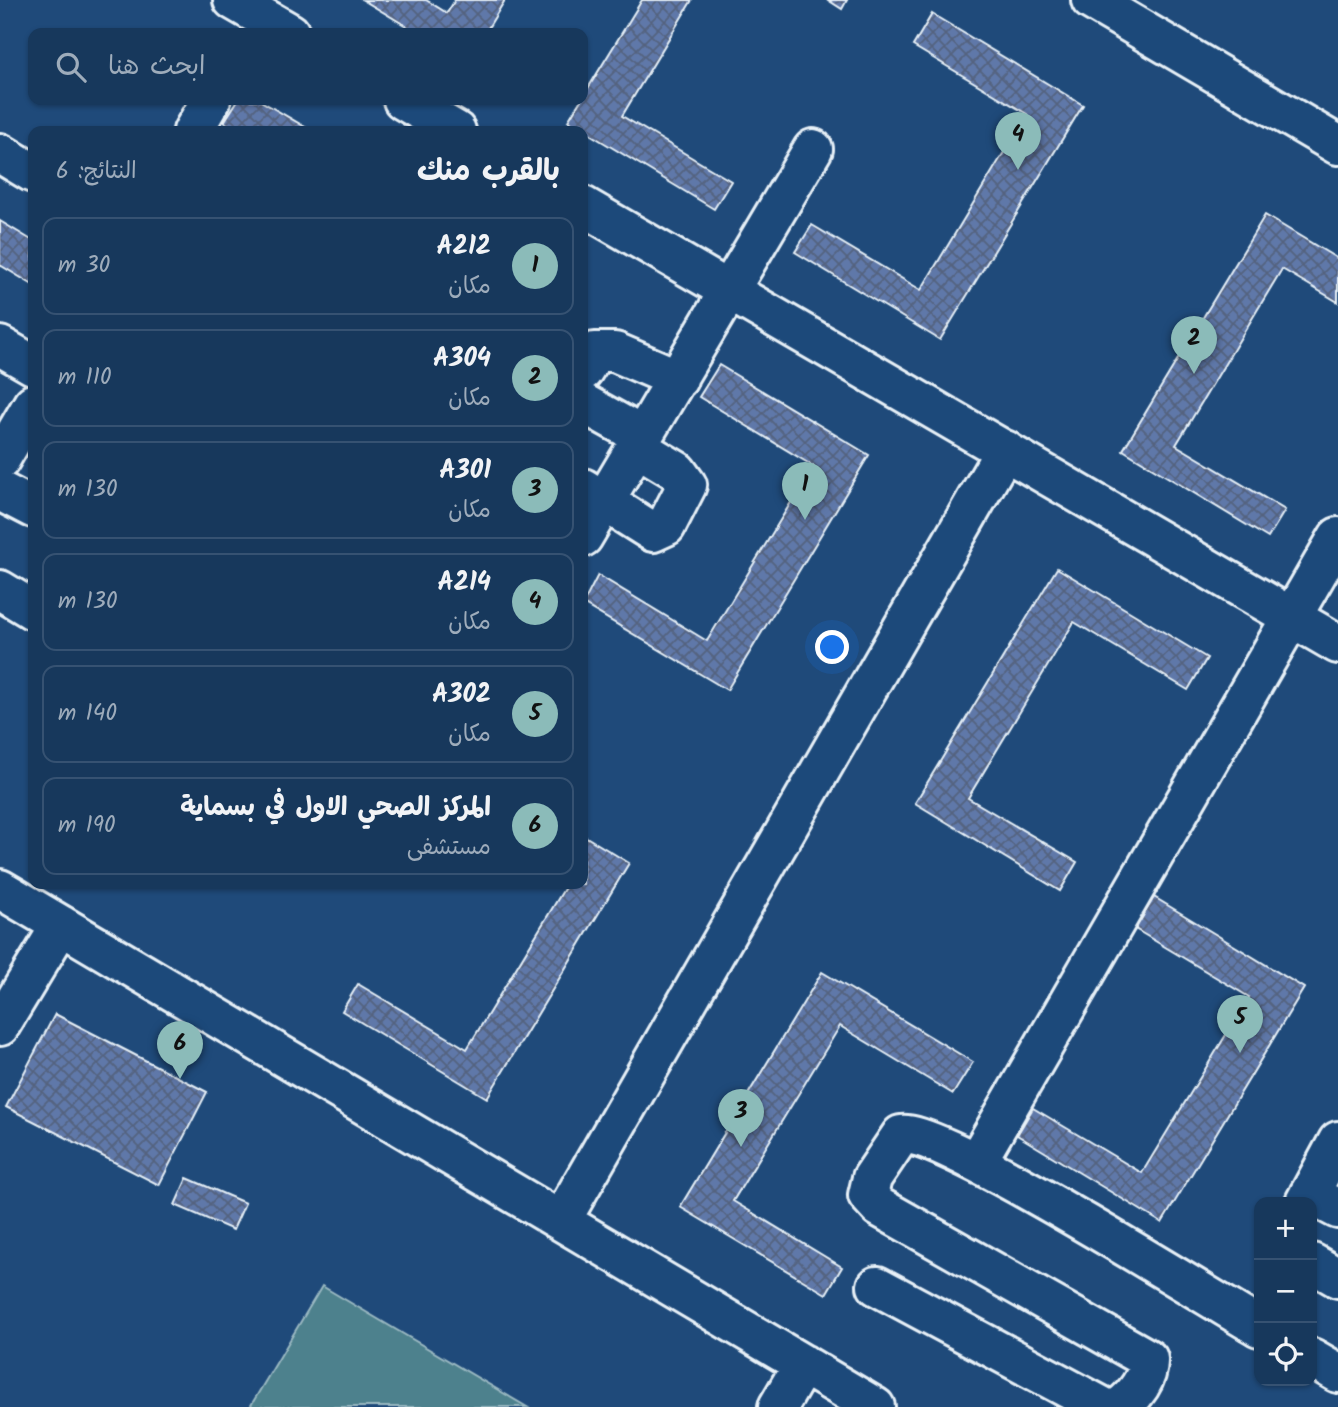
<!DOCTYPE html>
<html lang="ar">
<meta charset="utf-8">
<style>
body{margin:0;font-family:Kalam,"Playpen Sans Arabic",sans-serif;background:#244365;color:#f1f3f6;direction:rtl}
.controls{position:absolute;right:21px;bottom:21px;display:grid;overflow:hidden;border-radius:14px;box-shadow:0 2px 5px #0004}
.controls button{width:63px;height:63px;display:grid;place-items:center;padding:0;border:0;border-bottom:2px solid #365272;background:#17385c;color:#f1f3f6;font:35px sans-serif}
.you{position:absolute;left:833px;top:648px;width:24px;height:24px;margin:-18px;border:5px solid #fff;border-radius:50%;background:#1a73e8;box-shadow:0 0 0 10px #1a73e833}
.badge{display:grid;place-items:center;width:46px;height:46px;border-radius:50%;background:#8bbbb9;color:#111;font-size:23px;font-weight:700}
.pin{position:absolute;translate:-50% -58px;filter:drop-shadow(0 2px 4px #0008)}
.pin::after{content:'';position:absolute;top:37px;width:24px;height:21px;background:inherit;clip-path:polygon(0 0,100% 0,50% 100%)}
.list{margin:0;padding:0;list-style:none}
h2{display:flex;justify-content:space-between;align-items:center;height:91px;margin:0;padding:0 28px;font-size:30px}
h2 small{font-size:23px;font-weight:400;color:#9eacbb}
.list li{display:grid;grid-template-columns:46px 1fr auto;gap:21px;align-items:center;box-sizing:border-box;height:98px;margin:0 14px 14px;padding:0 14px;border:2px solid #365272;border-radius:14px}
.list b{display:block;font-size:26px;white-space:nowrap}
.list p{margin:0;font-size:23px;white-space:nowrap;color:#9eacbb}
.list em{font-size:23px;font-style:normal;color:#9eacbb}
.icon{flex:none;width:38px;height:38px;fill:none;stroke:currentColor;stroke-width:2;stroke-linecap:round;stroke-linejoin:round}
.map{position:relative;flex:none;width:1338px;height:1407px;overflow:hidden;direction:ltr}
.search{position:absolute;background:#17385c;box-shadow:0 2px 5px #0004;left:28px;top:28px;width:560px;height:77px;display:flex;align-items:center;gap:18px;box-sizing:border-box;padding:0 24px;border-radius:14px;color:#9eacbb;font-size:26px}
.panel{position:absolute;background:#17385c;box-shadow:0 2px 5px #0004;left:28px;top:126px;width:560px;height:763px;border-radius:14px;direction:rtl}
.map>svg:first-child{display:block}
.garden{fill:#4e818d;stroke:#9bb9c2;stroke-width:2}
.building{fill:url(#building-cross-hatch);stroke:#e8f1f8;stroke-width:2}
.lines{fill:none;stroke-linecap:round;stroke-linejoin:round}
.minor-casing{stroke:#e8f1f8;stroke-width:44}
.minor{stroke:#1f4a7a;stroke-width:38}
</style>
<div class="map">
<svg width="1338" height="1407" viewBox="0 0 1338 1407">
<defs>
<pattern id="building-cross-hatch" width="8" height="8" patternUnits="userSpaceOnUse" patternTransform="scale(1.75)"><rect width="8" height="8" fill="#5f78a9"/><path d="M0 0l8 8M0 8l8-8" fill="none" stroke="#54627e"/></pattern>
</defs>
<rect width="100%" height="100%" fill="#1f4a7a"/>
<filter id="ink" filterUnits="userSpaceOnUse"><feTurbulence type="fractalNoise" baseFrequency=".0143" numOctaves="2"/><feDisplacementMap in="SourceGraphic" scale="14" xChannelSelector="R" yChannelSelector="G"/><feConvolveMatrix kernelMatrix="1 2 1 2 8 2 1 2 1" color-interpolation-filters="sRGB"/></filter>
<g filter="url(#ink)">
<path class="garden" d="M322 1286 527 1407H250Z"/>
<path class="building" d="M363 0H426L447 13 455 0H505L485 33H418Z
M642 0H692L622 116 731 181 714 209 568 121Z
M828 0H847L842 9Z
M932 14 1083 105 940 340 795 252 812 225 921 290 1027 114 913 46Z
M238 100H259L312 131H239L224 122Z
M1265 215 1338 259V302L1282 269 1176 445 1285 510 1268 538 1123 450Z
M0 221 33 241V285L0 265Z
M719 365 869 455 727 690 583 604 598 575 707 641 813 466 699 397Z
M1057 568 1207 658 1188 690 1074 622 968 798 1077 862 1060 891 915 803Z
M583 835 629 863 487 1098 342 1011 358 984 467 1049 567 884H583Z
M1154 897 1304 988 1162 1223 1017 1135 1033 1108 1142 1173 1249 997 1135 929Z
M822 972 973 1062 953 1094 840 1026 733 1201 842 1267 826 1294 680 1207Z
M55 1014 207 1092 159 1185 6 1107Z
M187 1178 245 1203 233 1230 175 1205Z"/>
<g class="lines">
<defs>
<path id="minor" d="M233 0 290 33
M1091 0 1338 145
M403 100 456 131
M193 131 211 100
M0 153 33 173
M583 206 1338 644
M0 346 33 365
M583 371 595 352H615L678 379
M583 403 644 437
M0 460 33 404
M583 488 653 532 666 526 687 485 677 471 637 447
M0 491 33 508
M583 537 813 149
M0 590 33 610
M0 889 875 1407
M0 1026 61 925
M977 1161 1338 537
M1309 1194 1338 1209
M1305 1202 1338 1141
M562 1219 1005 450
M1312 1263 1338 1278
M877 1286 1103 1407
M1312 1358 1338 1373
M778 1407 803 1364
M1120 1407C1135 1396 1149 1378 1148 1359L879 1207 868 1195 872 1178 901 1135C938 1127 1209 1298 1259 1327"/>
</defs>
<use href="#minor" class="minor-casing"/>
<use href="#minor" class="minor"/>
</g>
</g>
</svg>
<div class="controls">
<button>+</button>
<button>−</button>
<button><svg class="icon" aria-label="locate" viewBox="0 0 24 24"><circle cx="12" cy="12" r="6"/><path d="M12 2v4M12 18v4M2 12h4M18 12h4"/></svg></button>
</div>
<div class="you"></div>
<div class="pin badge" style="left:805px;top:520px">1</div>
<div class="pin badge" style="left:1194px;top:374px">2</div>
<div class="pin badge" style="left:741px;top:1147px">3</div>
<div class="pin badge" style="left:1018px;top:170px">4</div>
<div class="pin badge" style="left:1240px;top:1053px">5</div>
<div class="pin badge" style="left:180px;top:1079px">6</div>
<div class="search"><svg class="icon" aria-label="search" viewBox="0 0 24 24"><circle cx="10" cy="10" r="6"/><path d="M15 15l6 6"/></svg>ابحث هنا</div>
<section class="panel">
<h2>بالقرب منك<small>النتائج: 6</small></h2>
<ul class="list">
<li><span class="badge">1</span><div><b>A212</b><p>مكان</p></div><em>30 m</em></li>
<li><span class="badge">2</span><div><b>A304</b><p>مكان</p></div><em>110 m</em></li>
<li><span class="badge">3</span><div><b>A301</b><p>مكان</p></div><em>130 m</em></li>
<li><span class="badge">4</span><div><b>A214</b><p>مكان</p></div><em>130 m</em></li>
<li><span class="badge">5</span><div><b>A302</b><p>مكان</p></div><em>140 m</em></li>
<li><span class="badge">6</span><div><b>المركز الصحي الاول في بسماية</b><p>مستشفى</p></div><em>190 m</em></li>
</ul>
</section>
</div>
